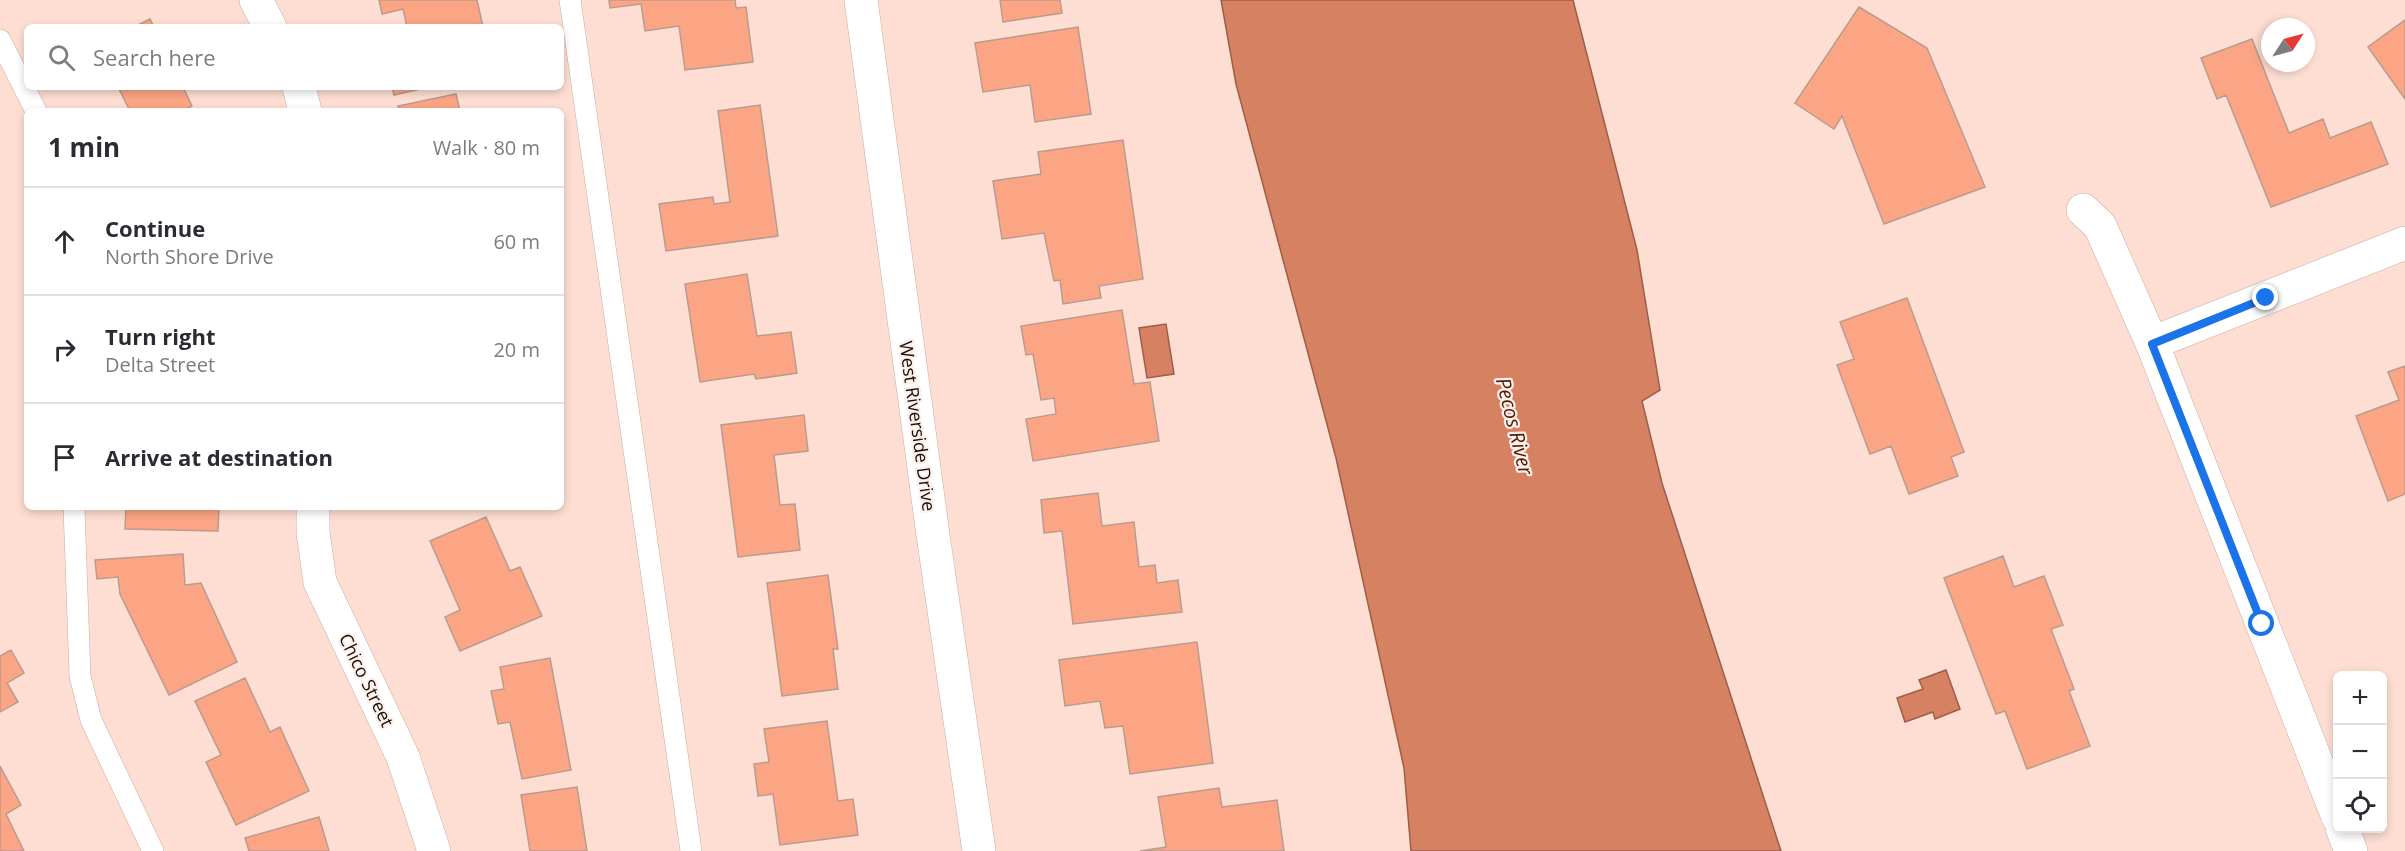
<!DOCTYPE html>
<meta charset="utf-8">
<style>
body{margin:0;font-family:"Open Sans",sans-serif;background:#f7f7f7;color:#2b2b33}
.controls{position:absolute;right:18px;bottom:18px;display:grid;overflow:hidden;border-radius:9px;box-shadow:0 3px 9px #0003}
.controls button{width:54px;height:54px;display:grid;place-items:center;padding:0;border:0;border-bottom:2px solid #e1e1e2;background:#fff;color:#2b2b33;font:30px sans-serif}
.compass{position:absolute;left:2261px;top:18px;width:54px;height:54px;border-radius:50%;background:#fff;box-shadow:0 3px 9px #0003;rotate:54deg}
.stop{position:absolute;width:18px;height:18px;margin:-14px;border:4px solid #1a73e8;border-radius:50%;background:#fff}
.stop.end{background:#1a73e8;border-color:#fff;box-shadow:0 2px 6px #0008}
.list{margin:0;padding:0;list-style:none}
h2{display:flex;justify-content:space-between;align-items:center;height:78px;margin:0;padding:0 24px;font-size:26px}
h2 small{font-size:20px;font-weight:400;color:#7c7c81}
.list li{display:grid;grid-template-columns:39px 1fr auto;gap:18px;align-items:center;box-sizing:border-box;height:108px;padding:0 24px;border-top:2px solid #e1e1e2}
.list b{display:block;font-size:22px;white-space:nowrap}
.list p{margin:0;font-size:20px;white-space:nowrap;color:#7c7c81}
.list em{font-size:20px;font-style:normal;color:#7c7c81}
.icon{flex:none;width:33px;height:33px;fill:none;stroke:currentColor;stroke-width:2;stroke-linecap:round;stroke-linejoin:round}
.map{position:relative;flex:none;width:2405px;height:851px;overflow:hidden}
.search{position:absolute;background:#fff;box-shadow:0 3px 9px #0003;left:24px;top:24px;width:540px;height:66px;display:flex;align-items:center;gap:15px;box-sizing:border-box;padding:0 21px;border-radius:9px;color:#7c7c81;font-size:22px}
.panel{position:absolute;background:#fff;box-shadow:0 3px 9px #0003;left:24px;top:108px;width:540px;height:402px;border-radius:9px}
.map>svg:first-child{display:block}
.water{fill:#d58162;stroke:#9c5e48;stroke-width:1.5}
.building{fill:#fca585;stroke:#b99b90;stroke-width:1.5}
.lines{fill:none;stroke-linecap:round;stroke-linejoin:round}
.service-casing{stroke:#c9aba0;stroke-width:22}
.minor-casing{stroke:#c9aba0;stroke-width:34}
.service{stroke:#fff;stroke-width:21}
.minor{stroke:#fff;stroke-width:33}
.route{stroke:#1a73e8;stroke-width:8}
.labels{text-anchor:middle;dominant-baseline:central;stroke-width:4.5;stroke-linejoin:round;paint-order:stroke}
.street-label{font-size:18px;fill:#180e0a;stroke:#fdf0eb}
.water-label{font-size:20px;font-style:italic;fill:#501b06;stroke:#fdf0eb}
</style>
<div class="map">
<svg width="2405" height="851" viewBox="0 0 2405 851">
<rect width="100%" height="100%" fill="#feded2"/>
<path class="water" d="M1221 0H1573L1637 250 1660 390 1642 401 1662 483 1781 851H1411L1404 768 1336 458 1236 84Z
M1166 324 1174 374 1147 378 1139 328Z
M1946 670 1960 709 1935 719 1933 712 1905 722 1897 698 1923 689 1919 680Z"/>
<path class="building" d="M379 0H477L483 27H407L403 9 382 14Z
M609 0H735L736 8 746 7 753 62 685 70 679 26 645 31 641 4 610 8Z
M1000 0H1060L1062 13 1003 22Z
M1859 7 1927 48 1985 187 1884 224 1842 116 1834 129 1795 103Z
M150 19 154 27H134Z
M2405 20V99L2368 47Z
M1078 27 1091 114 1035 122 1030 85 983 92 975 43Z
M2252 39 2289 133 2323 119 2330 138 2371 122 2388 164 2271 207 2226 95 2217 99 2201 58Z
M118 87H183L192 106 182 111H130Z
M392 87H429L394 95Z
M456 94 460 111H399L398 106Z
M760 105 778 236 666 251 659 204 713 197 714 204 730 202 718 111Z
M1123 140 1143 279 1099 286 1101 298 1063 304 1060 280 1054 281 1044 233 1002 239 993 181 1041 174 1038 152Z
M747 274 757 336 791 332 797 373 756 379 754 374 700 382 685 284Z
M1907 298 1964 452 1951 457 1958 476 1909 494 1891 446 1870 454 1837 365 1854 359 1840 322Z
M1122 310 1134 384 1150 382 1159 441 1033 461 1026 419 1056 414 1054 398 1041 400 1033 354 1026 355 1021 326Z
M2405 366V494L2388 501 2356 416 2399 400 2388 372Z
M804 415 808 451 774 455 780 505 795 504 800 550 738 557 721 425Z
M1098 493 1102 526 1134 522 1139 567 1155 565 1157 583 1178 580 1182 612 1073 624 1062 531 1044 533 1041 500Z
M126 507H219L218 531 125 529Z
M486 517 510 571 520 567 542 616 460 651 445 617 460 610 430 541Z
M183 554 185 585 201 583 237 662 169 695 120 594 118 577 97 579 95 560Z
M2003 556 2014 587 2044 576 2063 625 2051 629 2074 689 2069 691 2090 746 2027 769 2005 711 1996 714 1944 578Z
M828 575 838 649H833L838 689 782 696 767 583Z
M1197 642 1213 763 1130 774 1123 726 1105 728 1100 701 1065 706 1059 660Z
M11 650 24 673 7 683 18 702 0 712V656Z
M550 658 571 770 522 779 510 722 498 724 491 691 504 689 500 667Z
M245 678 270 732 280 727 309 791 236 825 206 762 221 755 195 701Z
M827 721 838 801 853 799 858 835 780 845 773 794 758 796 754 764 769 762 764 729Z
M0 766 21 805 6 814 24 851H0Z
M577 787 587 851H530L521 795Z
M1219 788 1222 807 1277 800 1284 851H1140L1166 847 1158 797Z
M319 817 329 851H249L245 838Z"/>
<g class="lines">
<defs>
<path id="service" d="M570 0 691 851
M0 40 36 111
M74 507 80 676 91 720 153 851"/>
<path id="minor" d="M256 0 270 27
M861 0 933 535 979 851
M299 87 305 111
M2083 210 2100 226 2152 343 2338 817
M2152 343 2405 243
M313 507V532L320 582 403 757 434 851
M2342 828 2351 851"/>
</defs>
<use href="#service" class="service-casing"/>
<use href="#minor" class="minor-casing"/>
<use href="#service" class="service"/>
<use href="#minor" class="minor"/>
</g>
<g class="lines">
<path class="route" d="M2262 624 2152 344 2266 298"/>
</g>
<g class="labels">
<g class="street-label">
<text transform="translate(918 426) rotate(82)">West Riverside Drive</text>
<text transform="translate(367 680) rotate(64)">Chico Street</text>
</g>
<g class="water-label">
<text transform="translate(1515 426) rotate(76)">Pecos River</text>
</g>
</g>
</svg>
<div class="controls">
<button>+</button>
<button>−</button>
<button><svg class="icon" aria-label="locate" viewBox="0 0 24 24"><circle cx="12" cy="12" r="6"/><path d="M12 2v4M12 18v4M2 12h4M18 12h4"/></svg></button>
</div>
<svg class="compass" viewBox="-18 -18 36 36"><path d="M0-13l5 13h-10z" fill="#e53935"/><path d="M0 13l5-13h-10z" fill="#7c7c81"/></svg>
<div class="stop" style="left:2262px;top:624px"></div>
<div class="stop end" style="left:2266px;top:298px"></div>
<div class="search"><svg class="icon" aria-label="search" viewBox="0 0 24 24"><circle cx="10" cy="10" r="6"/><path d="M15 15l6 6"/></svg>Search here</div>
<section class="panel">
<h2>1 min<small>Walk · 80 m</small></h2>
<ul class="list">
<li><svg class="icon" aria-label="ahead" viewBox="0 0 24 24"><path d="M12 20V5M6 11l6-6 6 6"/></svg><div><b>Continue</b><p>North Shore Drive</p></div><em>60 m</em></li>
<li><svg class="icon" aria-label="right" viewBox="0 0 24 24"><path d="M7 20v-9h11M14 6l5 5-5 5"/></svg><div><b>Turn right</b><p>Delta Street</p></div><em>20 m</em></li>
<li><svg class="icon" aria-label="arrive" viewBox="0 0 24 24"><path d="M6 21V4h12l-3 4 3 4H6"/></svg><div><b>Arrive at destination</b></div></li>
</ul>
</section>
</div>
